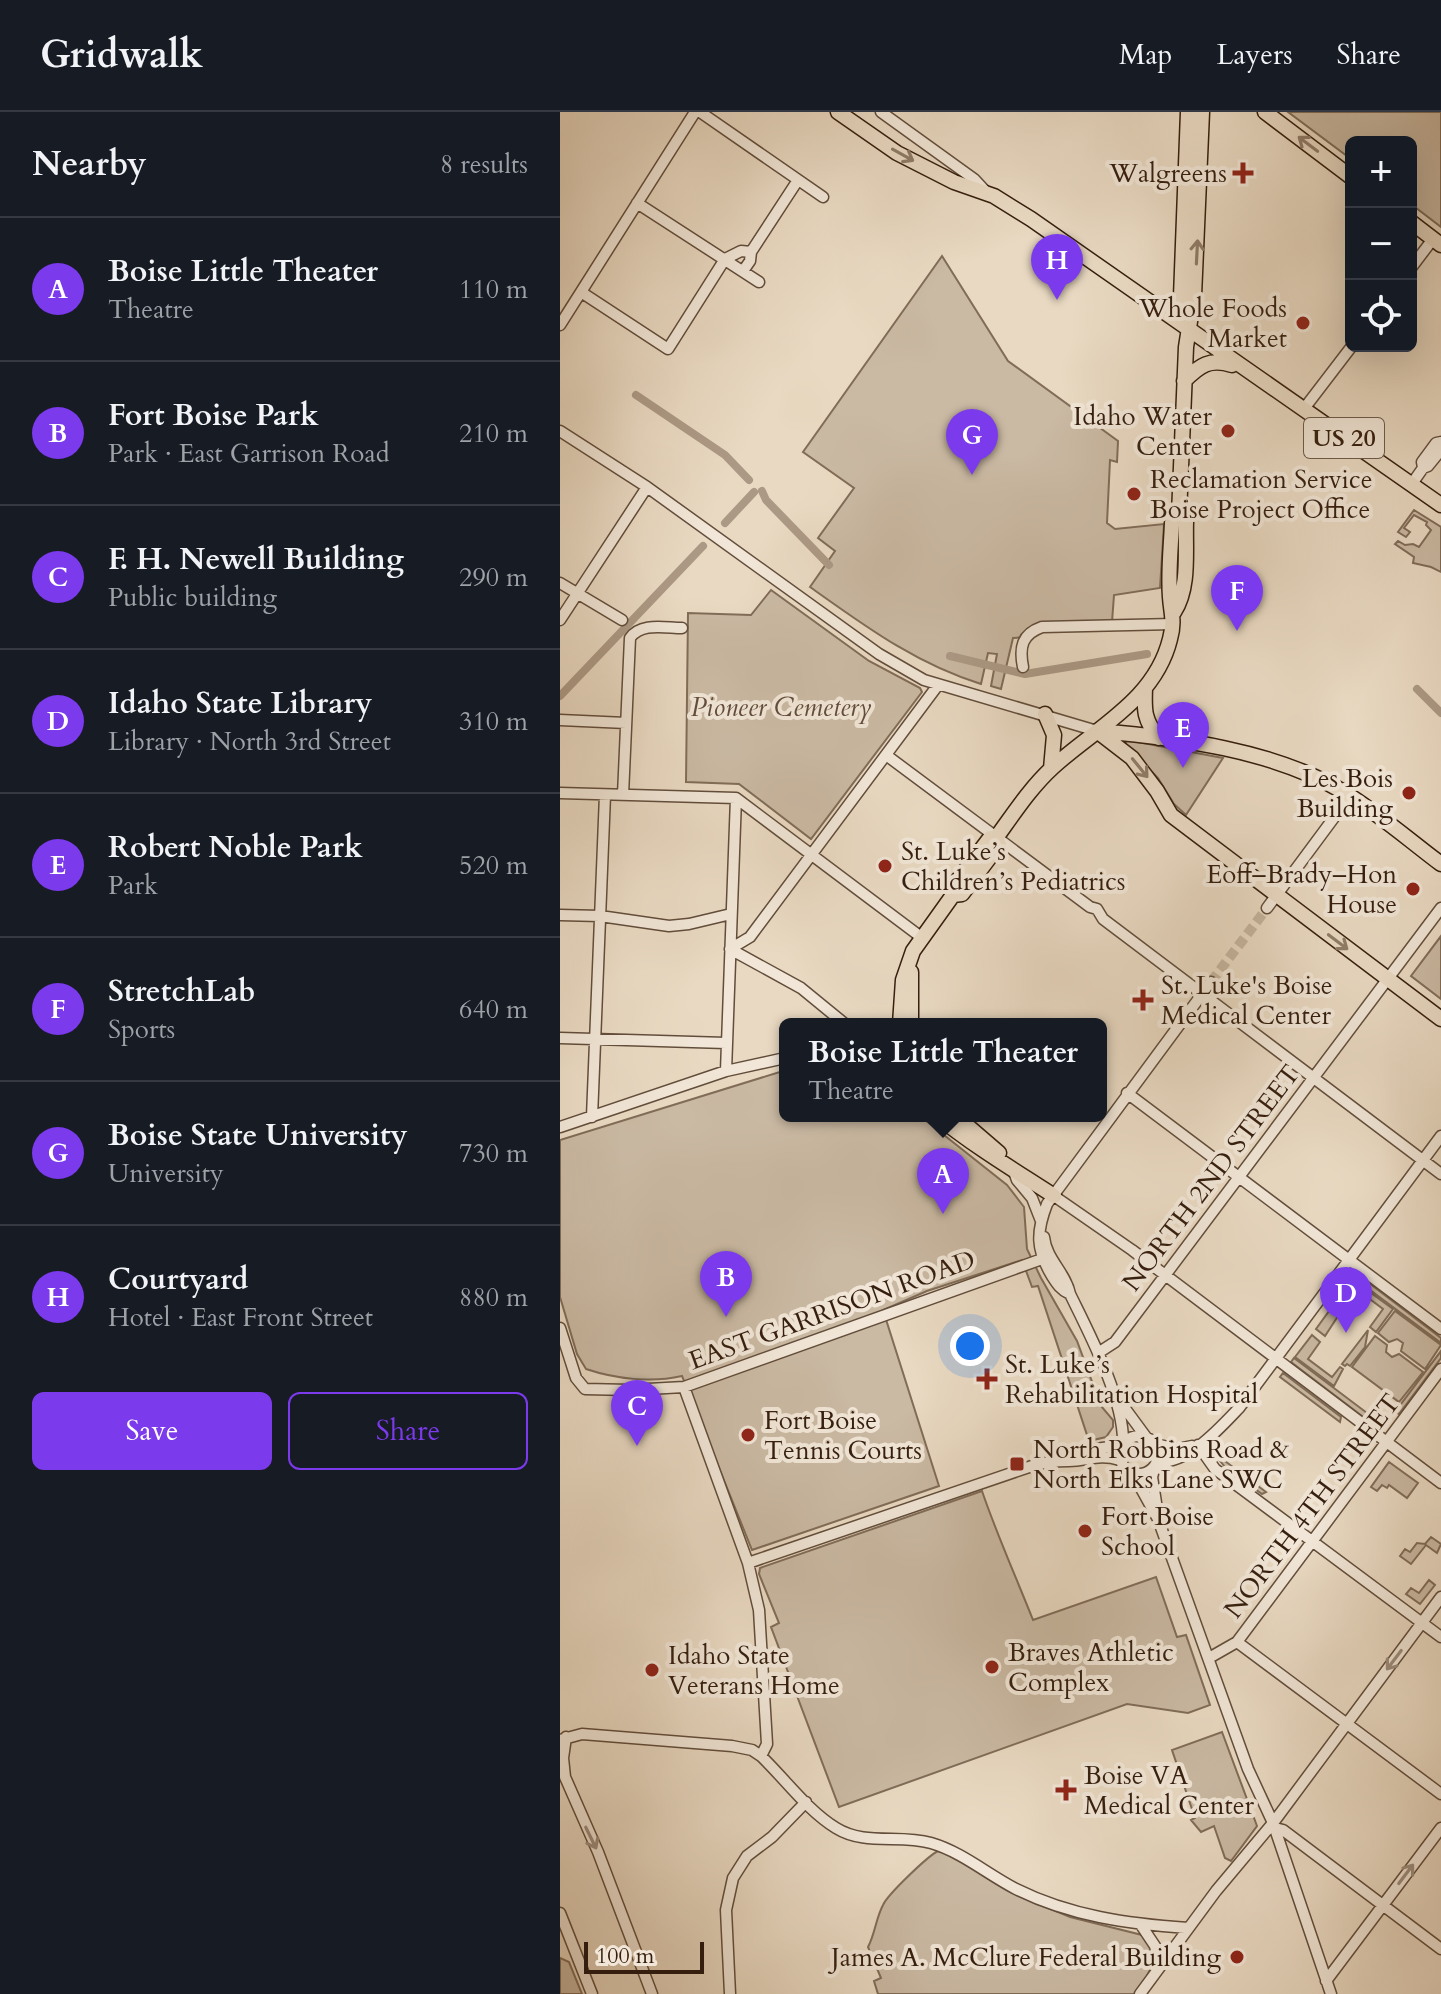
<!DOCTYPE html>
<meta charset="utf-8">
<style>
body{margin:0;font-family:Cardo,serif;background:#242831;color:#f1f3f6}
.controls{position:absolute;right:24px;top:24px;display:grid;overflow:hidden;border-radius:12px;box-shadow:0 8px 32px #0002}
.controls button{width:72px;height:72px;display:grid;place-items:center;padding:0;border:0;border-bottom:2px solid #363941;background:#171b24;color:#f1f3f6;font:40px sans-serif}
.scale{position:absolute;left:24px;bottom:20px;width:120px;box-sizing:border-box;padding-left:8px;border:4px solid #351e0e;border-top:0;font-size:22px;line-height:28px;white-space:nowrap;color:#351e0e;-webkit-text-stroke:6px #f1e6d7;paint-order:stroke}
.you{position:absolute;left:410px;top:1234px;width:28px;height:28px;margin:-20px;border:6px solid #fff;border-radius:50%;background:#1a73e8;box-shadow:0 0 0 12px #1a73e833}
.badge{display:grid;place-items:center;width:52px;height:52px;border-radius:50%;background:#7c3aed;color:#fff;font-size:26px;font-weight:700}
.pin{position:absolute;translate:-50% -66px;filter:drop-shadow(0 2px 4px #0008)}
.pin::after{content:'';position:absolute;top:42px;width:28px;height:24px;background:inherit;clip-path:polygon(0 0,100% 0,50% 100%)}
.popup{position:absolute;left:219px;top:906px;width:328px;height:104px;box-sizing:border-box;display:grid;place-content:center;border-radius:12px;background:#171b24;filter:drop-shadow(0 2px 6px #0005);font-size:26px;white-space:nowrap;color:#9ea1a6}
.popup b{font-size:30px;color:#f1f3f6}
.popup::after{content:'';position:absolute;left:50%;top:100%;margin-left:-16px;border:16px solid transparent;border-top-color:#171b24}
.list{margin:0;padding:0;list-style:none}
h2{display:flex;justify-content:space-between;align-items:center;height:104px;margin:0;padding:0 32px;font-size:34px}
h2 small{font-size:26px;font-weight:400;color:#9ea1a6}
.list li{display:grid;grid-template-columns:52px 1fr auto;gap:24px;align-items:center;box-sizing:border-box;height:144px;padding:0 32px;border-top:2px solid #363941}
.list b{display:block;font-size:30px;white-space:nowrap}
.list p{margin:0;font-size:26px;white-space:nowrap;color:#9ea1a6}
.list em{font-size:26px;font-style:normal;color:#9ea1a6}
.actions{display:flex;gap:16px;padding:24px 32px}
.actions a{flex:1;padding:18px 0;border:2px solid #7c3aed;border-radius:12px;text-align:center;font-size:28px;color:#7c3aed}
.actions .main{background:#7c3aed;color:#fff}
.icon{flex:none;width:44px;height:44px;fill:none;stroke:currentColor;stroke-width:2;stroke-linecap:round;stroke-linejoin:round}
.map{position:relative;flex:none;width:881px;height:1882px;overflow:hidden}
header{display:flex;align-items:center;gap:48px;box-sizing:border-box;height:112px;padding:0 40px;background:#171b24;border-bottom:2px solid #363941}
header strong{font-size:38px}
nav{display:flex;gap:44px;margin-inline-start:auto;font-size:28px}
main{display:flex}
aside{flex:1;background:#171b24}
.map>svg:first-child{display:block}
.green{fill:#cab9a3;stroke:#806c58;stroke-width:2}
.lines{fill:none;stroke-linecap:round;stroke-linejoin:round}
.canal{stroke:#ac9985;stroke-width:8}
.minor-tunnel{stroke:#c5b49e;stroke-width:10;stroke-dasharray:10 5;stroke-linecap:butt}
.minor-casing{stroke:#624d3b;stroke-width:13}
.major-casing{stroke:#351e0e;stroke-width:17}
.minor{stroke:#f1e6d7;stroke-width:10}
.major{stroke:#e9d9c2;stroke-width:14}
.oneway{stroke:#8f7c68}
.oneway2{stroke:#9c8c7d}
.poi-dot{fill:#8f2418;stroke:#f1e6d7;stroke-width:3}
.labels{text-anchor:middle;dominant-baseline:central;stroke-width:8;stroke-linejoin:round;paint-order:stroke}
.shield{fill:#f1e6d7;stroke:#6d5a4a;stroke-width:2}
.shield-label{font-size:24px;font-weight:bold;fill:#351e0e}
.poi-label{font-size:26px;fill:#351e0e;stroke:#f1e6d7;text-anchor:start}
.park-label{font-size:26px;font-style:italic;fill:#624c3b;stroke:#f1e6d7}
.street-label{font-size:26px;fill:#351e0e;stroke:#f1e6d7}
</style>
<header>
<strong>Gridwalk</strong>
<nav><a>Map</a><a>Layers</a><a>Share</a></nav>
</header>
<main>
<aside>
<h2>Nearby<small>8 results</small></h2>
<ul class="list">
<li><span class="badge">A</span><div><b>Boise Little Theater</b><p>Theatre</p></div><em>110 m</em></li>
<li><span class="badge">B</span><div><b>Fort Boise Park</b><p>Park · East Garrison Road</p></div><em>210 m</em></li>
<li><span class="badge">C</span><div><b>F. H. Newell Building</b><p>Public building</p></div><em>290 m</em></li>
<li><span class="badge">D</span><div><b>Idaho State Library</b><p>Library · North 3rd Street</p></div><em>310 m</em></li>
<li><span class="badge">E</span><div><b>Robert Noble Park</b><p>Park</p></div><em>520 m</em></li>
<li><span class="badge">F</span><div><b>StretchLab</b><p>Sports</p></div><em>640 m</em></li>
<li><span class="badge">G</span><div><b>Boise State University</b><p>University</p></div><em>730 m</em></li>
<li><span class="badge">H</span><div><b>Courtyard</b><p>Hotel · East Front Street</p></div><em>880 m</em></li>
</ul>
<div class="actions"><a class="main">Save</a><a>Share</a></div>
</aside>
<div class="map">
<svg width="881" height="1882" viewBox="0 0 881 1882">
<rect width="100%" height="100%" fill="#e9d9c2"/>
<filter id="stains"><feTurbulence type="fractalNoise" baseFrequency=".0025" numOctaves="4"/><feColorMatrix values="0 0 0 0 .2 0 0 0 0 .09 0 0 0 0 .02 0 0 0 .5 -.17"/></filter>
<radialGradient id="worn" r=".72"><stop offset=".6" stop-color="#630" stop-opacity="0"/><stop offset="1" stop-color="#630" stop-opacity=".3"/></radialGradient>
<path class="green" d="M728 0H881V115L851 92V30H791V47Z
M382 144 448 249 558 329 557 350 550 348 547 411 555 417 604 412 600 476 554 483 552 510 469 519 467 525 453 526 441 577 431 574 437 542 428 541 421 572C356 552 305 514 250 475L275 439 258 426 294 376 243 340Z
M854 398 881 415V460L871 455 853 451 854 445 835 432 838 429 845 433 853 432 859 435 871 418 866 413 867 410 854 403 844 416 850 420 846 425 838 420Z
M211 478 309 549 360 576 362 580 251 727 179 672 126 670 128 501 191 503Z
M567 628 663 646 626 703 614 692 598 666 565 632Z
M881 824V887L851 864Z
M223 959H225V1004H360L447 1073 464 1095 467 1137 481 1166 517 1229 541 1294 553 1308V1315L546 1325 529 1329 478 1174 472 1175 462 1148 367 1179 323 1198 379 1374 192 1438 122 1264C91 1271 56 1267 26 1257L17 1242 0 1185V1028Z
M797 1162 881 1226V1231L794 1166Z
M793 1168 833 1197 816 1220 810 1215 823 1197 799 1179 787 1191 780 1185Z
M772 1195 780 1201 765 1224 756 1217Z
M835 1199 881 1233 865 1257 841 1239 843 1231 837 1227 829 1230 818 1221Z
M808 1218 805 1235 790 1254 787 1252 785 1254 782 1252Z
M752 1223 760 1230 748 1247 772 1265 780 1255 783 1257 774 1274 735 1245Z
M815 1224 827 1233 826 1240 832 1245 839 1242 863 1260 839 1290 792 1255Z
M881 1239V1246L839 1302 835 1300Z
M734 1246 823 1313 819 1317 731 1250Z
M723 1261 781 1305 780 1310 720 1265Z
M653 1340 706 1380 702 1382 665 1355Z
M829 1350 858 1371 847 1386 829 1373 827 1376 822 1373 817 1379 811 1375Z
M422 1379C437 1423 456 1465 473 1508L596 1465 617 1525 626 1523 650 1593 628 1601 567 1592 279 1695 211 1515 219 1511 199 1462 200 1456Z
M871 1425 881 1432 877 1441 866 1433 851 1452 840 1444 845 1437 850 1440 857 1431 865 1432Z
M869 1468 875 1473 860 1492 846 1482 851 1476 859 1481Z
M662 1620 697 1714 671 1749 665 1746 654 1714 641 1720 631 1708 635 1706 612 1638Z
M378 1739 386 1740 472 1789 510 1805 582 1823C605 1843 588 1864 574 1882H318L314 1869 321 1866 308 1835C315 1822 316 1806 323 1793 328 1782 368 1744 378 1739Z
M0 1846 9 1850 22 1882H0Z"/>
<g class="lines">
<path class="canal" d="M76 283 165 343 189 368
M202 379 206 388 269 453
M165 411 194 380
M390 544 465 562 587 542
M857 577 881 601
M0 584 143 434"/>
<path class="minor-tunnel" d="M651 870 707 796"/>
<defs>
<path id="minor" d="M140 0 263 85
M321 0 414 67 427 81
M77 91 199 170
M191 140 238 68
M851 156 873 127
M21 180 108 237 165 147 181 139 191 140 190 149 183 159
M0 213 135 0
M743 298 792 234
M0 319 87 375 319 542 364 568 537 619
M863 356 868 354 881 338
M851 373 863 356 862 350 876 331 881 330
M0 471 62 508
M0 508 87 375
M463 555C459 535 462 522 482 515L613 512
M0 608 66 611
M326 643 530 795 537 797 543 807 881 1062
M0 681 176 686 361 825
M63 683 70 526C81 510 105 516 122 516
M707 796 790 684
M0 803 40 804 109 814 129 812 171 802
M170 837 190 825 378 573
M170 837 241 876 285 912
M0 926 166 931
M166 959 176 686
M567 981 881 1217
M32 1005 45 683
M0 1015 166 959 225 946
M453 1057 457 1068 472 1086 481 1109
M494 1084 572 1138 881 1371
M484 1125C486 1147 506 1161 510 1182 529 1221 564 1287 563 1331
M510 1182C501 1178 497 1172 492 1164 476 1138 476 1120 487 1092L651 870
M0 1216 16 1266 25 1277 70 1278 124 1275 482 1147
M538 1241 555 1230 881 796
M124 1275 188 1451 199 1498 207 1632 201 1644
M558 1287 586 1325
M560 1343a19 19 0 1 1 38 0a19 19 0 1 1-38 0Z
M595 1332 617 1337 632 1334
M638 1333 655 1357 881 1525
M501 1347 504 1342 562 1333
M597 1350C628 1352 659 1317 679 1296L881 1024
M595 1354 592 1365 597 1397
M572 1360 598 1407 688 1657 713 1711 771 1882
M188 1451 472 1354C485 1350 497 1349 509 1349 530 1348 539 1342 560 1348
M677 1530 881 1682
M649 1546 677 1530 881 1257
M6 1625 3 1646 5 1665 38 1740 92 1882
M0 1628 22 1622 172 1634 192 1638 201 1644C225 1667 247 1698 276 1716 305 1734 339 1722 371 1731 402 1740 427 1762 456 1777 510 1804 569 1812 628 1816
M715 1716 723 1718 881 1837
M0 1801 32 1882
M581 1813 595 1834 600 1854
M766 1869 881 1716
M170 1882 166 1798 173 1766 187 1744 212 1725 246 1690
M580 1882 656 1779 713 1711 881 1485"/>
<path id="major" d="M278 0 337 41 394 70 434 84 471 107 881 393
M705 0 791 65
M851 110 881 133
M626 209 621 185 628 0
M624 269C640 253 650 246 672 253
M614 500C630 476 625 438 626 410L619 403
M585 576C584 598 584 609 599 626
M485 602 494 623 491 657
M537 619 572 646 597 679 611 703 881 907
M539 619C618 626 713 638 782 679 817 700 849 728 881 752
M436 726 439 733 402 782 393 783 395 772 430 726H436C454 701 471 675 493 655 537 615 595 588 610 527 615 509 611 501 610 485 608 461 611 435 612 411L619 403 626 235 634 184 642 0
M351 860V912
M340 912 343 868 353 839 393 783
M377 1004C414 1034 454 1058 494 1084
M396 1004 439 1041"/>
</defs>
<use href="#minor" class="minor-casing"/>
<use href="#major" class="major-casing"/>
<use href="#minor" class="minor"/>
<use href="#major" class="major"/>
</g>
<defs><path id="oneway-shaft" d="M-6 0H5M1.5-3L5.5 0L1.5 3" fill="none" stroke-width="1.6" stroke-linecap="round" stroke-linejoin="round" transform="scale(2)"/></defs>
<g class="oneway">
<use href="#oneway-shaft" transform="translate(748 32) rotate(-143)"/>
<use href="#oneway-shaft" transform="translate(343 43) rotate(29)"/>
<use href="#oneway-shaft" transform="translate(637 140) rotate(-87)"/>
<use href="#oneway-shaft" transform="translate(580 656) rotate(51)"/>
<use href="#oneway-shaft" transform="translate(778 830) rotate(37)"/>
</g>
<g class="oneway2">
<use href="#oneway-shaft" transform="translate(834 1548) rotate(127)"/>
<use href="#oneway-shaft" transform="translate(31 1726) rotate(64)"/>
<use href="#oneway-shaft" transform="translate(846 1762) rotate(-53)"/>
</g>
<g class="poi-dot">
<path d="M679 49h8v8h8v8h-8v8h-8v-8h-8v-8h8z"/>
<circle cx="743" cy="211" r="8"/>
<circle cx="668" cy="319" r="8"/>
<circle cx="574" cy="382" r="8"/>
<circle cx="849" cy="681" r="8"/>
<circle cx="325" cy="754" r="8"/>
<circle cx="853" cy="777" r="8"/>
<path d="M579 876h8v8h8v8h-8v8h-8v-8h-8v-8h8z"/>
<path d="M423 1255h8v8h8v8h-8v8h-8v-8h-8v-8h8z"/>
<circle cx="188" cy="1323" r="8"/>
<rect x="449" y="1344" width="16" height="16" rx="4"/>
<circle cx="525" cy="1419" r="8"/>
<circle cx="432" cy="1555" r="8"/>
<circle cx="92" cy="1558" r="8"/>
<path d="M502 1666h8v8h8v8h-8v8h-8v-8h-8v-8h8z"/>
<circle cx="677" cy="1845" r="8"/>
</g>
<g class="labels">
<rect class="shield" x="744" y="306" width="80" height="40" rx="6"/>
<g class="shield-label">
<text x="784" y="326">US 20</text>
</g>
<g class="poi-label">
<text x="667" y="61" text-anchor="end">Walgreens</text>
<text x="727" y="196" text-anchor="end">Whole Foods<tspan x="727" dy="30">Market</tspan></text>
<text x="652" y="304" text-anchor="end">Idaho Water<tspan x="652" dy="30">Center</tspan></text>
<text x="590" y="367">Reclamation Service<tspan x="590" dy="30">Boise Project Office</tspan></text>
<text x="833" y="666" text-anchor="end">Les Bois<tspan x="833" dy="30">Building</tspan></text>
<text x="341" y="739">St. Luke’s<tspan x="341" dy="30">Children’s Pediatrics</tspan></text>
<text x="837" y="762" text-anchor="end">Eoff–Brady–Hon<tspan x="837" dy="30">House</tspan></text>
<text x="601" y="873">St. Luke's Boise<tspan x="601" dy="30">Medical Center</tspan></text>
<text x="445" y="1252">St. Luke’s<tspan x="445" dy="30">Rehabilitation Hospital</tspan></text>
<text x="204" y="1308">Fort Boise<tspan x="204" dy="30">Tennis Courts</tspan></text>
<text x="473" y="1337">North Robbins Road &amp;<tspan x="473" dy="30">North Elks Lane SWC</tspan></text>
<text x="541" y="1404">Fort Boise<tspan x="541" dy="30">School</tspan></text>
<text x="448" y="1540">Braves Athletic<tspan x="448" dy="30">Complex</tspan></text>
<text x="108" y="1543">Idaho State<tspan x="108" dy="30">Veterans Home</tspan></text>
<text x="524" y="1663">Boise VA<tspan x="524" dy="30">Medical Center</tspan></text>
<text x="661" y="1845" text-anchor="end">James A. McClure Federal Building</text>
</g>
<g class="park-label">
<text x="221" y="595">Pioneer Cemetery</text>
</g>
<g class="street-label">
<text transform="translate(651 1066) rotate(-53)">NORTH 2ND STREET</text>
<text transform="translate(272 1198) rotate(-20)">EAST GARRISON ROAD</text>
<text transform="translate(752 1394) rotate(-53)">NORTH 4TH STREET</text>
</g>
</g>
<rect width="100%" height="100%" filter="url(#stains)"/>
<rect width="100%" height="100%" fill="url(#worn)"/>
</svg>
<div class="controls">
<button>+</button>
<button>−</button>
<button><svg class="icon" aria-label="locate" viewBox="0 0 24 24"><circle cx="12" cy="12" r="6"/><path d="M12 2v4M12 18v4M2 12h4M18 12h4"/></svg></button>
</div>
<div class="scale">100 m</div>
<div class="you"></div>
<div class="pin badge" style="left:383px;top:1102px">A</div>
<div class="popup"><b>Boise Little Theater</b>Theatre</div>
<div class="pin badge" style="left:166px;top:1205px">B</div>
<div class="pin badge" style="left:77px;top:1334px">C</div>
<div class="pin badge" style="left:786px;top:1221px">D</div>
<div class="pin badge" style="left:623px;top:656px">E</div>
<div class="pin badge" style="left:677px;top:519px">F</div>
<div class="pin badge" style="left:412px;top:363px">G</div>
<div class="pin badge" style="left:497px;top:188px">H</div>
</div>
</main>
